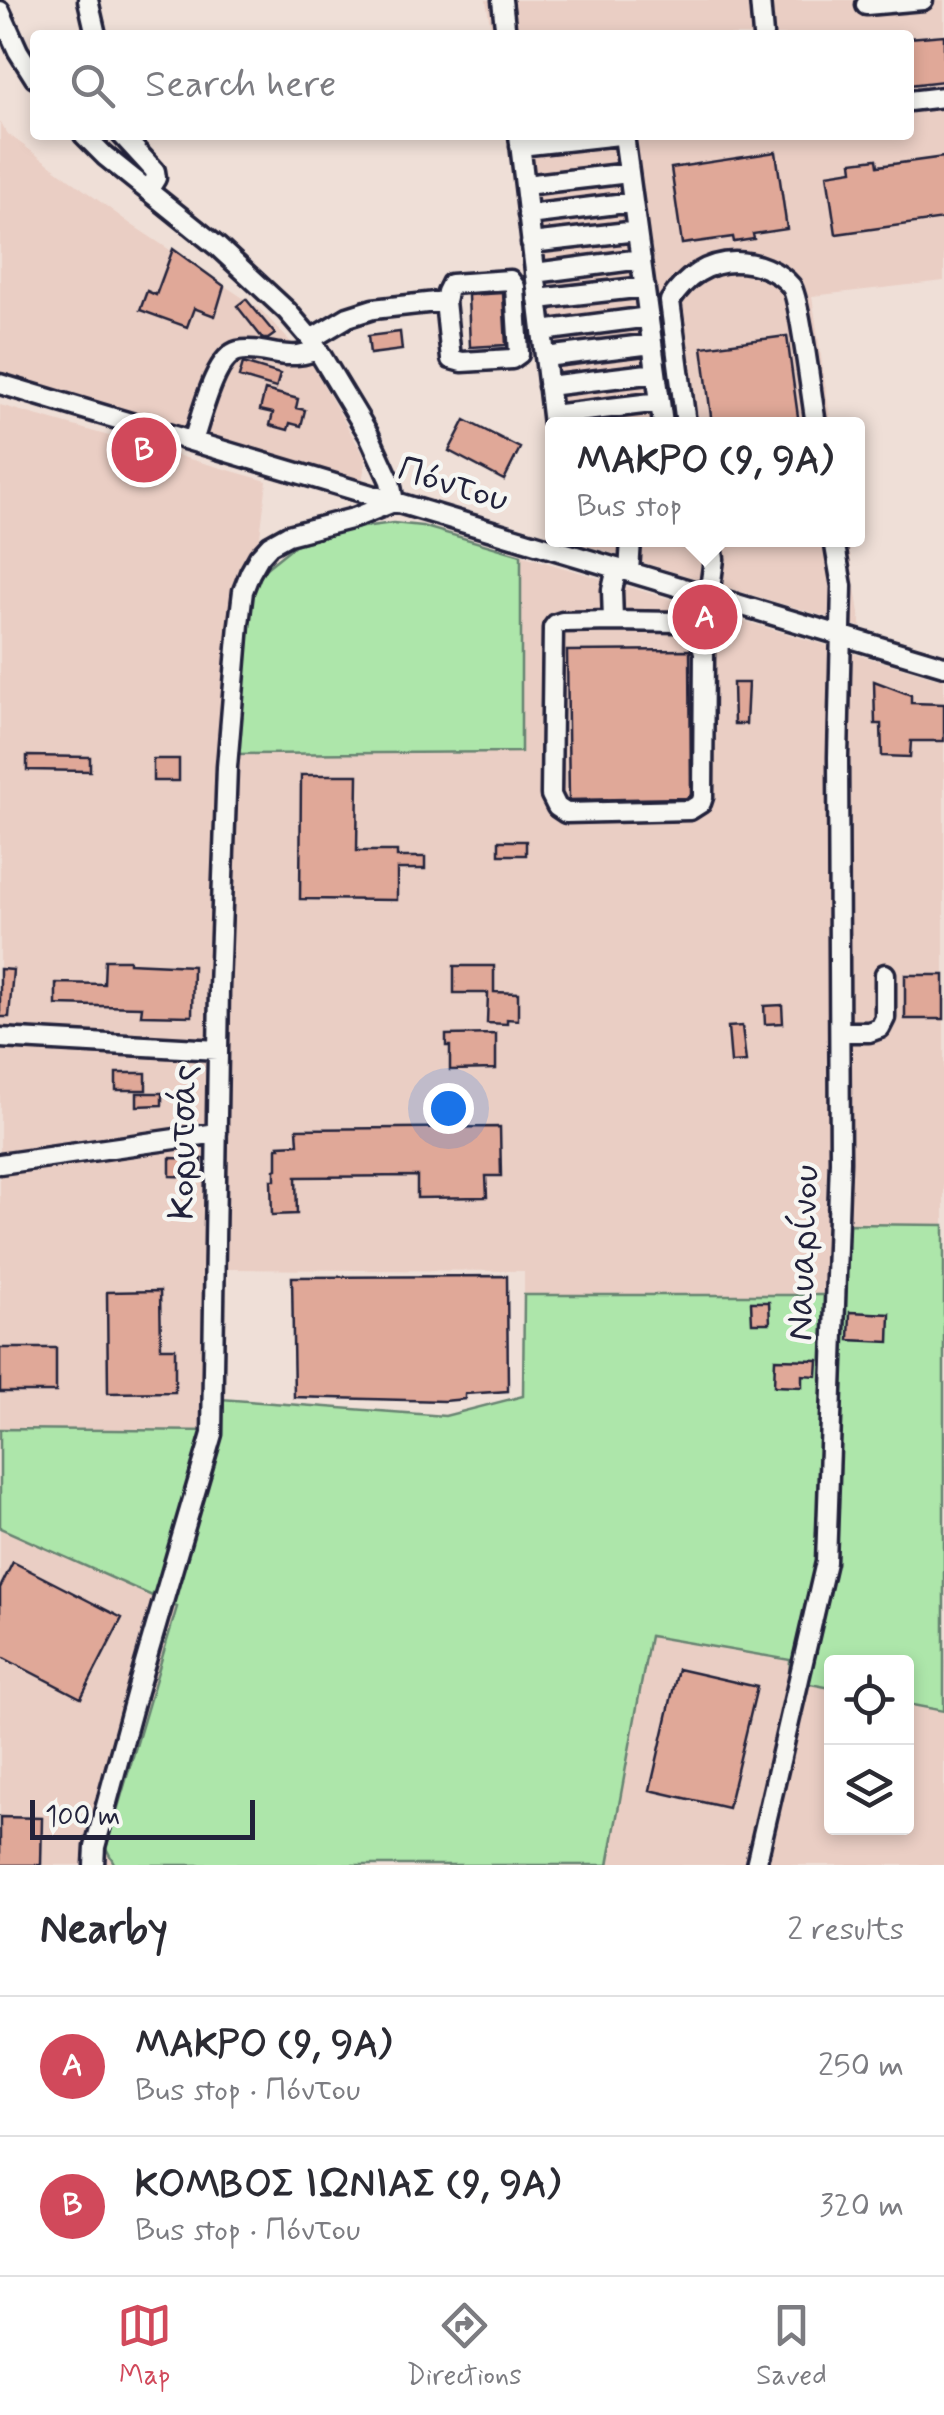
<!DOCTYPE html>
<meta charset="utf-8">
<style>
body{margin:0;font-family:Mynerve,sans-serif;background:#f7f7f7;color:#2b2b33}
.controls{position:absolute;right:30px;bottom:30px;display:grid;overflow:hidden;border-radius:10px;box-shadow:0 5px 15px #0003}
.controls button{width:90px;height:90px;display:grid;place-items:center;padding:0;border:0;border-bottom:2px solid #e1e1e2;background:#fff;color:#2b2b33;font:50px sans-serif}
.scale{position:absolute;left:30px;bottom:25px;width:225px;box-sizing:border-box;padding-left:10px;border:5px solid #22223b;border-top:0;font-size:28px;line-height:35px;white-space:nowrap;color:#22223b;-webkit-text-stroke:8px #f6f6f2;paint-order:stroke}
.you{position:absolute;left:448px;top:1108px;width:35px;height:35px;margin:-25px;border:8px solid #fff;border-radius:50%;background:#1a73e8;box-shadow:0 0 0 15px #1a73e833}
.badge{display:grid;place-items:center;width:65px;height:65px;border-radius:50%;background:#d1495b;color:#fff;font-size:32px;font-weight:700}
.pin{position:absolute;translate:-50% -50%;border:5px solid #fff;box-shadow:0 2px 10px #0006}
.popup{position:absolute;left:545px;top:417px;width:320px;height:130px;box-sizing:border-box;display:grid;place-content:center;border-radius:10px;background:#fff;filter:drop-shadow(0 2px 8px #0005);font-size:32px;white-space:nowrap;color:#7c7c81}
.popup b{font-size:38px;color:#2b2b33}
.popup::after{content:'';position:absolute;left:50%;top:100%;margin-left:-20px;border:20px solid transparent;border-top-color:#fff}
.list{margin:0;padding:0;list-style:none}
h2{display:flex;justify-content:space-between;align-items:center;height:130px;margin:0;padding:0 40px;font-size:42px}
h2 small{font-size:32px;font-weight:400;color:#7c7c81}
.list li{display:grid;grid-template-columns:65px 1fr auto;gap:30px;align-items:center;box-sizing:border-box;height:140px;padding:0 40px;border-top:2px solid #e1e1e2}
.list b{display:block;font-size:38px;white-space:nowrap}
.list p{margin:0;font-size:32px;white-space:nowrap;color:#7c7c81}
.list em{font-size:32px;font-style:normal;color:#7c7c81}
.icon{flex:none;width:55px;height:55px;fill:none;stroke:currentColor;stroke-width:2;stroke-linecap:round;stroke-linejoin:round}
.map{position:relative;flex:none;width:944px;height:1865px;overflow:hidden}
.search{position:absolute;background:#fff;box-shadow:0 5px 15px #0003;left:30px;right:30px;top:30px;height:110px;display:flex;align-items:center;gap:25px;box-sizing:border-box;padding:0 35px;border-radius:10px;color:#7c7c81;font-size:38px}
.sheet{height:410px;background:#fff}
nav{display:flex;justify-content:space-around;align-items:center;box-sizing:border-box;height:140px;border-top:2px solid #e1e1e2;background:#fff;font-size:28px;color:#7c7c81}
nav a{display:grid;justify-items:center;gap:5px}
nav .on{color:#d1495b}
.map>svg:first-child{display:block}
.built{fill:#eacec4}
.green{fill:#ade6aa;stroke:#688472;stroke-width:2.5}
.building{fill:#e0a898;stroke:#22223b;stroke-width:2.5}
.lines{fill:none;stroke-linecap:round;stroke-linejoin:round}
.minor-casing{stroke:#22223b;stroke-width:25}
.minor{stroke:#f6f6f2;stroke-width:18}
.labels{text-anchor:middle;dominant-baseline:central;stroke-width:9;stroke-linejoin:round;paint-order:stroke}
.street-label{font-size:38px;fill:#22223b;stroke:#f6f6f2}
</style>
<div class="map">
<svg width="944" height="1865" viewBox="0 0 944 1865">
<rect width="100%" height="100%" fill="#efdfd7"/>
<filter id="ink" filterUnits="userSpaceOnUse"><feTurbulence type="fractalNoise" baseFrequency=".01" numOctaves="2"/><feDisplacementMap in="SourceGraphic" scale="20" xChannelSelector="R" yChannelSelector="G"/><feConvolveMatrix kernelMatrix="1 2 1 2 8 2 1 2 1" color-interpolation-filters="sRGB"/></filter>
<g filter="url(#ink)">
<path class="built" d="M486 0H944V281L812 296 831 424H552V507L508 135H909V35H492Z
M0 122 8 134 132 225 260 309 312 365 366 459 362 482 0 373Z
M0 405 267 481 233 753 521 752V555L944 680V1225L843 1224 840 1295H524V1271L223 1269 220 1431 0 1429Z
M569 540H848L861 627 691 577Z
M0 1528 177 1607 106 1847 115 1865H0Z
M649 1636 791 1661 789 1680 831 1688 832 1828H906L907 1704 944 1711V1865H608Z"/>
<path class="green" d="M393 523 422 526 521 555V752L233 754 255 577 295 545 348 529Z
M843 1224 944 1225V1711L907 1704 906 1662H832L831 1688 789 1680 790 1660 650 1636 608 1865H115L106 1848 177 1607 0 1528V1429L219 1431 221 1399 445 1416 523 1396 524 1295H839Z"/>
<path class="building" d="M944 35V81L909 85V38Z
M776 152 787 229 753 234 754 239 734 242 733 237 682 244 671 168Z
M944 157V219L836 234 827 174 853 170 852 162 877 159 878 166Z
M173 249 224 286 215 316 194 308 187 327 140 310 147 291 156 295Z
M503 293 506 345 470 347 468 295Z
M246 299 275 334 268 339H263L237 306Z
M400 332 402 350 370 354 368 336Z
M787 336 799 424H712L702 347Z
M243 363 280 374 276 388 239 377Z
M265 390 298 399 296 408 305 410 301 426 290 423 288 430 270 425 273 413 260 410Z
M465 420 520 448 504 480 449 451Z
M690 650 691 795 686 798 569 800 567 651Z
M874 681 911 695V703L944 704V741H911L910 757 882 756 881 724H875Z
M733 683H748L746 724H734Z
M27 756 90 757V771L27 770Z
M153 759H179V781H153Z
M301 775H358L357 851H397V857H425V869H397V900L300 899Z
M499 841H526V855H499Z
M105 960H129V963L193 966 192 1016 141 1015 142 1007 56 1005V983L104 984Z
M454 966H494V992L518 993V1020L507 1019V1024L487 1023 488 993H454Z
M0 969 13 970 9 1017H0Z
M905 975H944V1019H905Z
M782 1005 783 1023 765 1024 764 1006Z
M742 1026 746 1062 731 1063 728 1027Z
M496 1034V1069L450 1070V1046H446V1035Z
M116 1073H146V1090H116Z
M137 1093H162V1105L137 1106Z
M500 1127 501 1176H486L487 1197 417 1198V1176L296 1177 297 1214 272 1215 271 1180H275V1170L277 1169V1148H280L279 1145 298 1144 297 1129Z
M170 1158 202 1159 201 1177 170 1176Z
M507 1276 508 1391 465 1394V1399L444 1401 294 1397 292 1277Z
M160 1291 161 1348H175V1392L108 1393 107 1292Z
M751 1302H769L770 1323H752Z
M850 1312 890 1314 889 1342 849 1340Z
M0 1348H56V1392H0Z
M775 1359 818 1360 817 1376 802 1375V1387L774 1386Z
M13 1562 122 1618 81 1698 0 1656V1588Z
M678 1669 757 1687 728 1808 650 1790Z
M0 1817 42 1818 41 1865H0Z"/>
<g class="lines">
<defs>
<path id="minor" d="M88 0 96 35
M502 0 506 35
M760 0 763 35
M866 5 923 0
M0 11 18 51 35 78
M909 101 944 97
M84 135 105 156 218 247 287 311 311 339 369 435 390 481 394 502 354 518 288 535 270 545 259 557 250 573 243 591 239 624 227 767 219 988 212 1434 137 1691 95 1847 94 1865
M122 135 155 171 156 178 148 191
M519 135 553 424
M624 135 663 424
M520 146 619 135
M525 185 629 173
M528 215 633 202
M531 243 637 231
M535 273 641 259
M538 299 645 287
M542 331 649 317
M311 339 348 317 373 309 445 301 451 359 462 362 512 359 519 354 515 287 510 280 451 284 447 292 445 301
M545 357 652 344
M0 384 944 666
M548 386 656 373
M552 415 660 402
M686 424 670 301C685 278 707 262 735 262 755 262 778 270 791 286 800 298 812 402 816 424
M193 441C201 419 214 357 238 351 251 348 266 352 278 354 293 356 304 356 317 349
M629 572 631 540
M709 596 714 559 711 540
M613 621 562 622 556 624 553 628 551 795 557 807 566 813 690 810 701 803 703 797 704 652C700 636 694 628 679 622L613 621 612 590 617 568
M840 1032H869L880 1028 885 1018V974
M0 1038 218 1050
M0 1164 217 1133
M756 1865 826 1562 840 1161 838 757 842 586 834 540"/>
</defs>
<use href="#minor" class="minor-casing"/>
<use href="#minor" class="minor"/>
</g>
</g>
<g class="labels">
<g class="street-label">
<text transform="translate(453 485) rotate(17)">Πόντου</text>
<text transform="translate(184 1142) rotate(-89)">Κορυτσάς</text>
<text transform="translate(804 1253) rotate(-88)">Ναυαρίνου</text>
</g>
</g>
</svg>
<div class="controls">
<button><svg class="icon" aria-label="locate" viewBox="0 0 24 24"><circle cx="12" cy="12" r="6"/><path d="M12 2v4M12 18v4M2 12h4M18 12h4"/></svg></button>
<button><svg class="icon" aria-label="layers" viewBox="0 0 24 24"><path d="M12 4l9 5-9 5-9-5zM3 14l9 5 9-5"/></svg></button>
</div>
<div class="scale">100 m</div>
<div class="you"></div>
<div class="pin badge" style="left:705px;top:617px">A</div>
<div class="popup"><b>ΜΑΚΡΟ (9, 9Α)</b>Bus stop</div>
<div class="pin badge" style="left:144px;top:450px">B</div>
<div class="search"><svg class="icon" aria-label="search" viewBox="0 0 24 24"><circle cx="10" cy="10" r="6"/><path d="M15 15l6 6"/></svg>Search here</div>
</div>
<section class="sheet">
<h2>Nearby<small>2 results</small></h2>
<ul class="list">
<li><span class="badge">A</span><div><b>ΜΑΚΡΟ (9, 9Α)</b><p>Bus stop · Πόντου</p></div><em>250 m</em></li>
<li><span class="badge">B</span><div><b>ΚΟΜΒΟΣ ΙΩΝΙΑΣ (9, 9Α)</b><p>Bus stop · Πόντου</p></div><em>320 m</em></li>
</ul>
</section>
<nav>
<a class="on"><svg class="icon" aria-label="map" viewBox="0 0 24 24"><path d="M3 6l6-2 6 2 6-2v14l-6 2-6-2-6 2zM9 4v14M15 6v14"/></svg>Map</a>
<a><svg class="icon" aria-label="directions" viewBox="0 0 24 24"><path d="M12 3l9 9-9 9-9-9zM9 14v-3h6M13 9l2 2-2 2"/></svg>Directions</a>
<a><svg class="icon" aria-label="saved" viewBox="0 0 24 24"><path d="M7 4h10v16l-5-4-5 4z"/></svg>Saved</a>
</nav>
